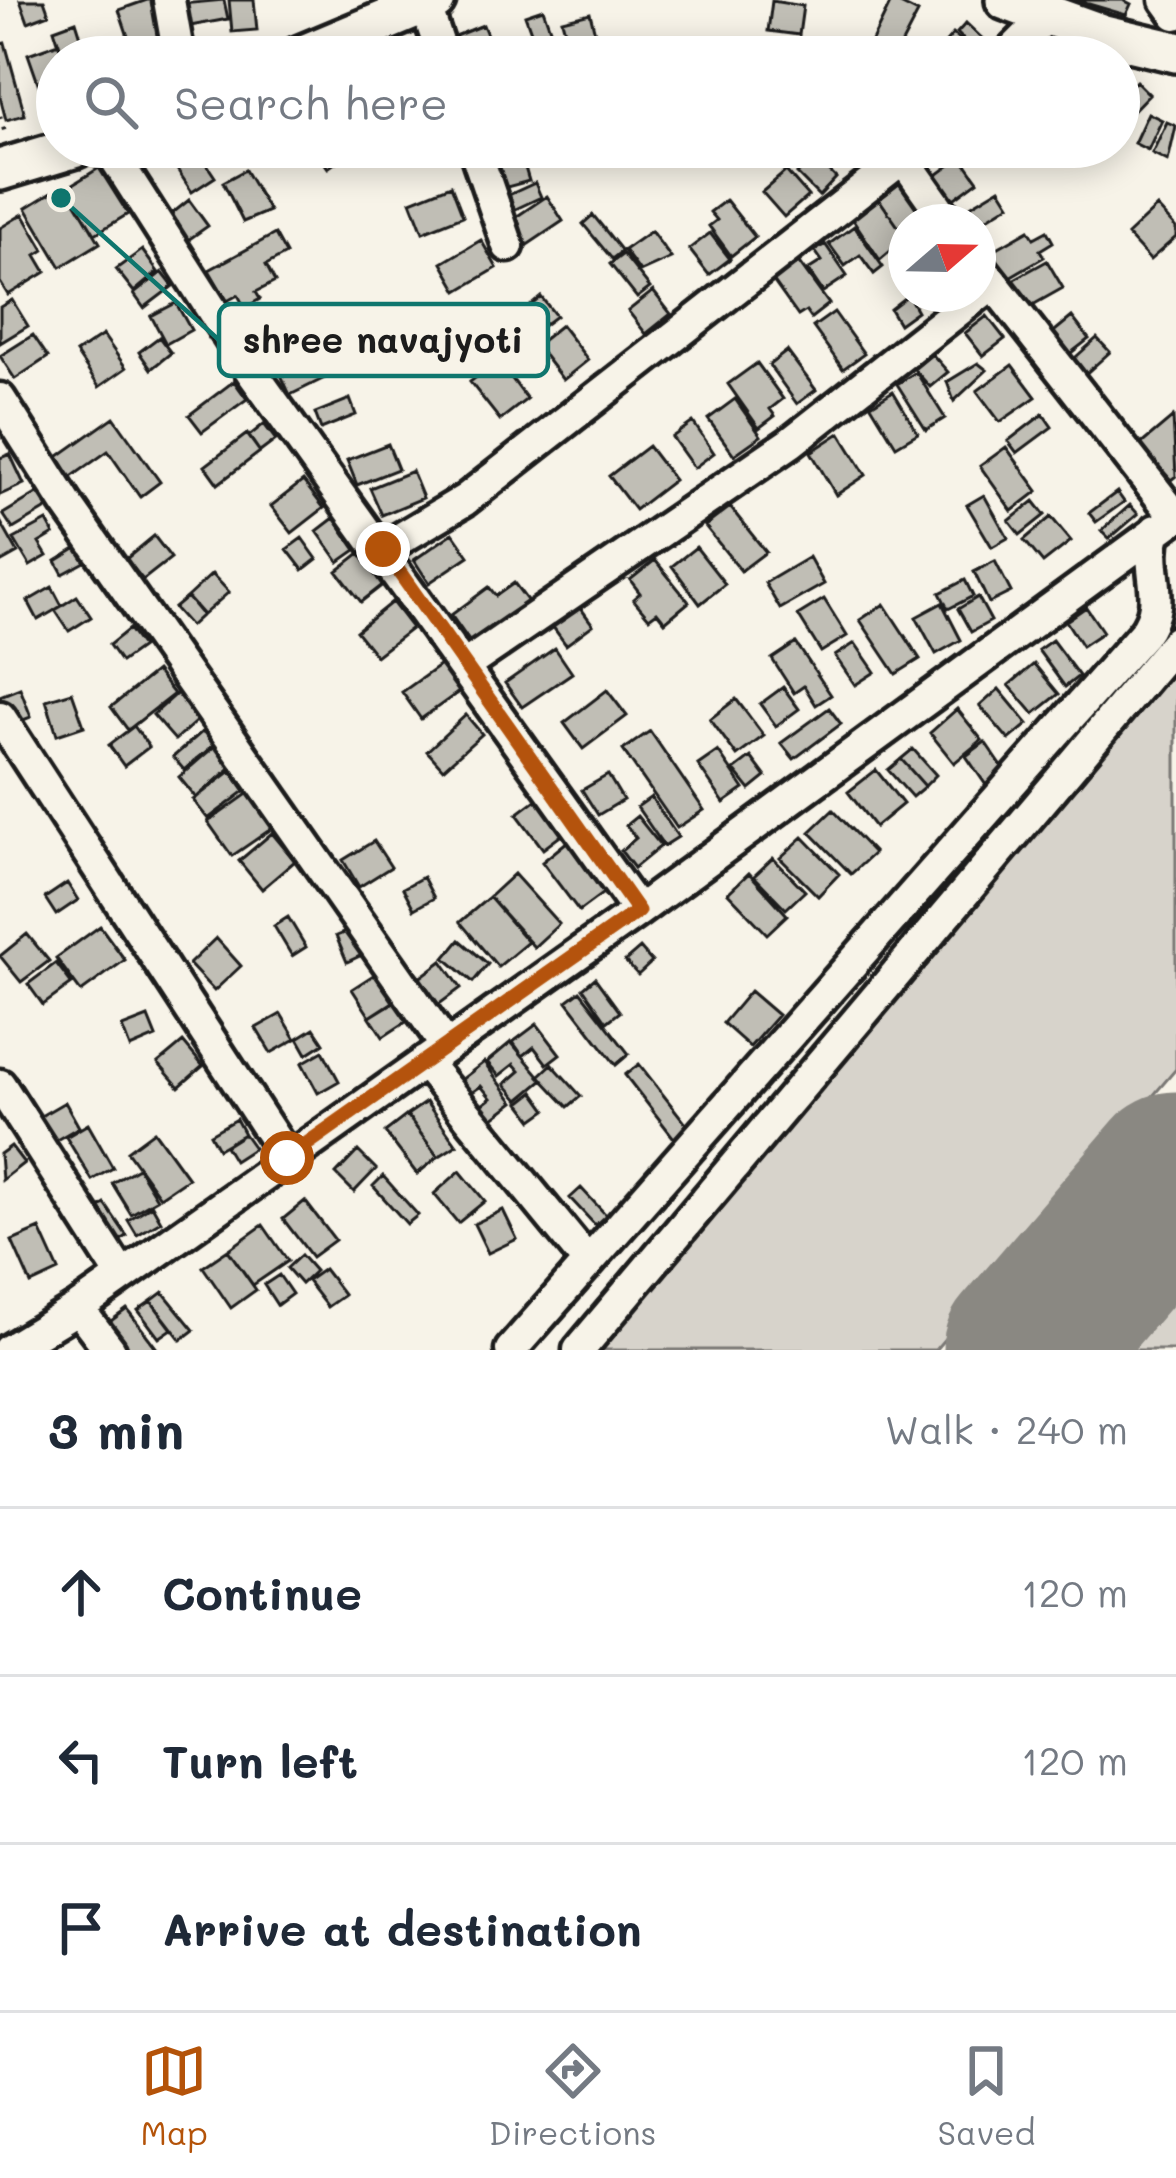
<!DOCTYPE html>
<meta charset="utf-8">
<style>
body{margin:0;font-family:Mali,sans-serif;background:#f2f2f3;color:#1f2937}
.compass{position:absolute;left:888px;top:204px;width:108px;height:108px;border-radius:50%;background:#fff;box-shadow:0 6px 30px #0003;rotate:70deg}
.stop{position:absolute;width:36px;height:36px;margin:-27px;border:9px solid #b45309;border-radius:50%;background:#fff}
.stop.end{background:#b45309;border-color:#fff;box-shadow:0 3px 12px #0008}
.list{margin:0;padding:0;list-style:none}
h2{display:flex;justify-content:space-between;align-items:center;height:156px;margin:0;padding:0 48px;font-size:51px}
h2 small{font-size:39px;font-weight:400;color:#747a83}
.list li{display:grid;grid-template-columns:78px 1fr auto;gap:36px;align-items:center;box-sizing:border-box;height:168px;padding:0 48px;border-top:3px solid #e0e1e3}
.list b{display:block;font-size:45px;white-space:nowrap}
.list em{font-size:39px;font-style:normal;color:#747a83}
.icon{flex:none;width:66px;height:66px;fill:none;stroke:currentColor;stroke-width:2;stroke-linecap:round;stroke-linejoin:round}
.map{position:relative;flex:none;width:1176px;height:1350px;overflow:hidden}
.search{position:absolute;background:#fff;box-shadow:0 6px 30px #0003;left:36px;right:36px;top:36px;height:132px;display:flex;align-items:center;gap:30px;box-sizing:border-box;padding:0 42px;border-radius:66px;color:#747a83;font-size:45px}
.sheet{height:660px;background:#fff}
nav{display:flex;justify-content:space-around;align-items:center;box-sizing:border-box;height:168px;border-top:3px solid #e0e1e3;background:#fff;font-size:33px;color:#747a83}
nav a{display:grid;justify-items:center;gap:6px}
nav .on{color:#b45309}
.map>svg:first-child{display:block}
.green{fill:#d7d3cb;stroke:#7a7874;stroke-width:3}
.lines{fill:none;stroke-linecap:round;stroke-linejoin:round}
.runway{stroke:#8a8882;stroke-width:165}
.building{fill:#c0beb5;stroke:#1c1c1c;stroke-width:3}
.minor-casing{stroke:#1c1c1c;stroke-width:39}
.major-casing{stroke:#1c1c1c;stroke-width:48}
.path{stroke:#1c1c1c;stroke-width:4.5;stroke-dasharray:3 9;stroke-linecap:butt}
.minor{stroke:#f7f3e8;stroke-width:30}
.major{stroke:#f7f3e8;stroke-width:39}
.route{stroke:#b45309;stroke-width:15}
.leader{fill:none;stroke:#0f766e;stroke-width:4.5}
.callout-dot{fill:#0f766e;stroke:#f7f3e8;stroke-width:4.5}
.callout{fill:#f7f3e8;stroke:#0f766e;stroke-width:4.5}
.callout-label{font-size:36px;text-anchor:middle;font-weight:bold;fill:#1c1c1c}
</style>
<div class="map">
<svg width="1176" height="1350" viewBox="0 0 1176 1350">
<rect width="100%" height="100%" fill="#f7f3e8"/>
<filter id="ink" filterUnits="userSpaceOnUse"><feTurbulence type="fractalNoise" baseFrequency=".00833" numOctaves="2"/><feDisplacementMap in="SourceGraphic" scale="24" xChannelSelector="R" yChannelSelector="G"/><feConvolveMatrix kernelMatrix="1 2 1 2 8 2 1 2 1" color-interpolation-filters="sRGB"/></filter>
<g filter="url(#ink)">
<path class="green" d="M1176 654V1069L935 1350H595Z
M1176 1237V1350H1079Z"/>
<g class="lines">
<path class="runway" d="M1025 1350 1176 1174"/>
</g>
<path class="building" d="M20 0H44L49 14 28 22Z
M147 0H158L176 52 135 57 119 10Z
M224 0 228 19 185 27 181 4Z
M229 0H254L257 30 232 32Z
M892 0 918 13 895 57 870 45Z
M1075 0H1123L1131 4 1126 15Z
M772 1 803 6 799 35 768 31Z
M543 9 560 57H540L525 15Z
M590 13 601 57H572L562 20Z
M76 21 83 43 89 41 94 57H63L54 29Z
M966 23 988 44 978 54 957 33Z
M483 25 496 57H463L455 36Z
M953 34 977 55 975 57H933Z
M5 43 25 115 6 120 0 97V44Z
M59 43 63 57H57V96L44 100 28 54Z
M1136 81 1149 94 1120 124 1119 98Z
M1148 113 1162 120 1148 150 1134 143Z
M1167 122 1176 126 1168 161 1152 153Z
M172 147H195L215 177 192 192 165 151Z
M313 147H351L353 150 328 168Z
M838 147H874L882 153 866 171Z
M520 151 529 181 492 191 483 161Z
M814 156 836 178 819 196 797 174Z
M961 157 978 181 951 201 934 177Z
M99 168 128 214 95 234 67 188Z
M245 170 269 211 243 222 223 182Z
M786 171 808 196 784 217 762 192Z
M901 182 931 222H906V238L879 199Z
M535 183 541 197 505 214 498 200Z
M65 184 100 243 61 267 26 208Z
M451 185 463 216 423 232 411 201Z
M1000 188 1010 204 978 224 962 222 957 214Z
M547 196 563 221 523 248 507 223Z
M879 199 906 238 880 260 852 218Z
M189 200 208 226 188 240 169 216Z
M726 200 755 237 731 256 709 226 717 220 710 212Z
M1157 207 1176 228V237L1150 260 1127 235Z
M23 214 44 250 36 255 46 272 8 295 0 282V228Z
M593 215 622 251 612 259 583 224Z
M854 226 883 267 874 274 860 255 845 266 829 244Z
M1029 230 1034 238 1047 231 1053 242 1040 250 1044 257 1001 282 985 255Z
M651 231 671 258 640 272 624 250Z
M710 233 730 259 709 275 689 249Z
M275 234 286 254 266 265 275 282 256 292 260 299 245 308 238 295 227 301 209 270Z
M481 240 497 268 458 291 442 263Z
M825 244 847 276 823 292 808 270 822 261 815 251Z
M142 250 158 272 134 292 116 269Z
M623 254 650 288 637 298 610 264Z
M797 260 829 304 811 318 806 311 798 316 771 278Z
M1047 261 1063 288 1022 311 1007 283Z
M162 272 173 286 144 308 134 294Z
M653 291 671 314 646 334 628 311Z
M908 295 917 311 899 324 890 309Z
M541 297 556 316 544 325 529 307Z
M12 300 28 326 0 343V307Z
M176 303 191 330 166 344 151 316Z
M834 312 864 354 843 369 813 327Z
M987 316 1005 339 983 356 965 333Z
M1072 317 1089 339 1062 360 1045 339Z
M561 325 588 360 563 380 536 345Z
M33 335 48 357 15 379 0 356Z
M103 335 126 368 99 387 76 353Z
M159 337 171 353 151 369 139 352Z
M1097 338 1110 352 1080 379 1067 365Z
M328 343 341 370 290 395 278 368Z
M787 351 816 390 797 404 769 365Z
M932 354 948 372 930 387 914 369Z
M498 360 527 399 500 420 470 382Z
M757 363 783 399 770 409 775 416 759 428 728 384Z
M978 363 987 370 954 401 947 382Z
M1012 365 1036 397 1000 422 977 391Z
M916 372 945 418 926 430 897 384Z
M234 381 247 399 202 432 189 415Z
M893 391 918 433 896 446 871 405Z
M350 399 356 415 321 429 315 413Z
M735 399 761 436 734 455 708 419Z
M1043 414 1052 427 1017 453 1008 441Z
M114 417 160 482 140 497 108 451 63 483 49 463Z
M1173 417 1176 476 1171 480 1140 445Z
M693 422 714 453 694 468 672 437Z
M264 424 276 440 260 452 249 436Z
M840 433 866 475 836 495 811 452Z
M247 434 260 452 218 484 205 466Z
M388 444 398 469 357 485 347 460Z
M648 446 674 480 635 510 609 476Z
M1006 447 1038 491 1012 511 980 466Z
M10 454 24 484 0 495V458Z
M412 471 423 498 382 515 370 488Z
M303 481 324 508 292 533 271 506Z
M46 488 55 504 13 529 3 514Z
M1117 492 1124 502 1096 522 1089 513Z
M984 495 1008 538 992 547 967 505Z
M1034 501 1045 515 1020 535 1009 521Z
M1130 505 1138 514 1109 539 1101 531Z
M730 507 766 552 741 571 705 526Z
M1051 517 1071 541 1043 563 1024 540Z
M334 518 356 550 339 562 317 531Z
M0 521 18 553 0 563Z
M47 521 54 534 39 543 47 556 30 566 14 539Z
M453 533 469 556 429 583 414 560Z
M154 536 171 558 143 580 126 559Z
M302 538 317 559 303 570 287 549Z
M696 547 725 584 700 604 672 566Z
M77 548 85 562 63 574 56 561Z
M365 549 389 580 361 602 337 571Z
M809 557 824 584 780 609 765 583Z
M655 560 689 602 665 622 657 612 649 618 633 599 640 593 630 580Z
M995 561 1011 592 989 603 974 572Z
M212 574 229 592 203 615 187 597Z
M965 580 973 596 948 609 940 593Z
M514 583 529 603 472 645 451 615 489 587 496 596Z
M52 587 62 606 38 620 28 601Z
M77 596 91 617 69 631 55 610Z
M187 597 202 615 190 626 174 608Z
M978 597 991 621 971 632 958 609Z
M824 599 847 636 821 652 798 615Z
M392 602 412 628 376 656 356 631Z
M577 603 593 625 566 645 550 623Z
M942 603 961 640 936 654 916 617Z
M884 604 920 659 896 674 860 620Z
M1086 607 1103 632 1082 646 1066 621Z
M129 629 142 647 121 662 109 645Z
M1052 640 1079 676 1065 687 1038 650Z
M796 643 831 695 816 705 804 686 794 693 772 659Z
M855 643 875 672 855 685 835 656Z
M555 648 572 673 522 707 505 683Z
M443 663 463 689 421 719 402 692Z
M1034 664 1059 694 1034 714 1009 685Z
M156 671 174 694 128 730 111 707Z
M783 687 799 709 776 726 760 704Z
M20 688 31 717 8 726 0 696Z
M999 689 1028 724 1009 740 980 706Z
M181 690 202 716 175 740 153 715Z
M607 690 627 716 583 749 564 723Z
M72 692 84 726 57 735 46 700Z
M736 699 764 736 737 756 710 719Z
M829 708 841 724 794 759 781 743Z
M957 709 982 740 954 763 930 733Z
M466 715 482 734 443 769 427 751Z
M134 726 149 747 124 766 109 745Z
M203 731 214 745 184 770 173 757Z
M650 731 704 810 677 828 623 750Z
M985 742 1005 771 986 785 966 756Z
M217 744 235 764 196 798 179 777Z
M913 749 936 775 925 786 901 759Z
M718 751 744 789 724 803 698 765Z
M751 757 766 777 750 790 734 770Z
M901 759 925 786 912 797 888 770Z
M876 770 903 804 875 827 848 792Z
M231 771 245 791 208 819 193 800Z
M608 775 623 800 598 815 582 790Z
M250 792 274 827 232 856 208 822Z
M545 793 571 828 543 849 517 814Z
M651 797 678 837 664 846 637 807Z
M833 810 874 853 851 874 810 832Z
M637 816 661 846 634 868 621 851 636 838 626 825Z
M272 833 295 861 262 889 239 861Z
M803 837 839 874 818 896 780 858Z
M374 841 391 867 359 887 343 860Z
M568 841 606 891 579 911 542 862Z
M773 858 805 891 786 909 754 876Z
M749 873 787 915 767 934 728 893Z
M514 874 559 924 534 947 489 897Z
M423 877 434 898 414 909 403 888Z
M67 883 78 900 56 915 45 898Z
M489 897 528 942 498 967 460 922Z
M288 917 306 947 292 956 274 926Z
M100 926 125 960 81 992 56 958Z
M353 929 364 954 347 962 336 936Z
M27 934 49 961 21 982 0 956Z
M216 938 241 966 214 991 189 964Z
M460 940 488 964 473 982 445 958Z
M640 948 652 962 638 975 625 961Z
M442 961 461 988 430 1011 410 985Z
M56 963 72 984 43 1005 28 984Z
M375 974 394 1002 370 1017 352 989Z
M595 978 620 1012 607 1022 583 988Z
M580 991 629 1054 616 1065 567 1001Z
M750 991 778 1015 750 1047 723 1023Z
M396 1000 409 1020 383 1037 370 1017Z
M281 1014 296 1039 271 1053 256 1028Z
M148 1017 156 1037 130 1048 122 1027Z
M537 1024 560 1054 547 1064 534 1047 523 1056 513 1042Z
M314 1028 324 1043 307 1054 298 1038Z
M183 1042 203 1066 179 1087 158 1063Z
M511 1042 543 1080 519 1100 505 1084 520 1071 514 1064 499 1076 487 1062Z
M323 1051 339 1081 318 1093 302 1063Z
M484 1062 514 1102 488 1122 477 1109 491 1098 481 1086 467 1096 457 1083Z
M552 1064 581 1096 568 1107 539 1076Z
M639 1064 694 1134 680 1146 625 1075Z
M534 1092 547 1110 533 1120 520 1103Z
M65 1102 79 1127 53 1142 39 1117Z
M426 1102 457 1145 438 1157 407 1115Z
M407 1115 438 1157 417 1174 385 1132Z
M236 1119 244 1134 218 1149 210 1134Z
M88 1124 113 1168 92 1180 66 1137Z
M154 1131 188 1178 160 1197 127 1151Z
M244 1134 254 1148 234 1161 225 1146Z
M11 1146 24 1163 2 1180 0 1154Z
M358 1151 376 1169 354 1192 336 1174Z
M138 1168 157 1199 131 1214 112 1183Z
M460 1171 485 1201 458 1223 434 1194Z
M383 1176 418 1215 407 1224 373 1186Z
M581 1188 606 1215 595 1225 570 1198Z
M305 1201 335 1240 312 1257 283 1219Z
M105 1204 127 1236 112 1246 90 1214Z
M152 1205 161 1221 137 1235 128 1220Z
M503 1210 517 1239 488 1253 474 1224Z
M263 1225 288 1261 253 1285 228 1250Z
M40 1229 59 1271 31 1284 12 1241Z
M228 1250 256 1290 231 1308 203 1267Z
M301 1255 315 1271 301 1284 287 1268Z
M324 1269 344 1295 327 1307 307 1281Z
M279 1275 292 1294 277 1305 264 1285Z
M163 1292 194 1330 181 1340 151 1301Z
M151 1301 172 1329 159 1338 138 1310Z
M127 1309 158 1350H121L104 1326Z"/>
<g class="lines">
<defs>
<path id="minor" d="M169 0 179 57
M1166 0 1176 14
M425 4 443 57
M1006 57 1046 17
M108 147 251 371 638 911
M474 147 508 246
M914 147 903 158 948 222
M978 264 1176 517
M0 399 66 503 446 1046
M383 549 465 500 903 158
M466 665 790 443 992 284
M0 717 287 1158
M424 1062 588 1262
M0 1085 122 1276
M78 1308 110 1350
M9 1350 78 1308 638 911 1176 517
M511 1350 1143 634C1170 599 1143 569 1156 530
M579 1350 1176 642"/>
<path id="major" d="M1006 0 1104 35 1176 52
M299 57 435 0
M0 170 76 147"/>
</defs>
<use href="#minor" class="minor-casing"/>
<use href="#major" class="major-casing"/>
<path class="path" d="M0 116 5 133"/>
<use href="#minor" class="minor"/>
<use href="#major" class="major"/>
</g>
</g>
<g class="lines" filter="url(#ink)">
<path class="route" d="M287 1158 638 911 383 549"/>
</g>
<path class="leader" d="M61 198L219 340"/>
<circle class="callout-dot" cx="61" cy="198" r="12"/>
<rect class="callout" x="219" y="304" width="329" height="72" rx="12"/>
<g class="callout-label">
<text x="383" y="353">shree navajyoti</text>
</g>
</svg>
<svg class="compass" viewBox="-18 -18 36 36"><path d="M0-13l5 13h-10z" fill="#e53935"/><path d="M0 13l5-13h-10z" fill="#747a83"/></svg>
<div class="stop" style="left:287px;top:1158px"></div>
<div class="stop end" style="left:383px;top:549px"></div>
<div class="search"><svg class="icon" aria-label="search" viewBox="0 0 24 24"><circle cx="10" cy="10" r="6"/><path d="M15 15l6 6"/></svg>Search here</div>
</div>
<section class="sheet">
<h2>3 min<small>Walk · 240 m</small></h2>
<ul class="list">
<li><svg class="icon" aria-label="ahead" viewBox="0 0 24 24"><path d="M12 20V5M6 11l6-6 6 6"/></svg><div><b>Continue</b></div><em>120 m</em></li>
<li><svg class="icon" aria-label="left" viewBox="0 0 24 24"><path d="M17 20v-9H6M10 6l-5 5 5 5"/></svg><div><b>Turn left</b></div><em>120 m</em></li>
<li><svg class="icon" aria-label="arrive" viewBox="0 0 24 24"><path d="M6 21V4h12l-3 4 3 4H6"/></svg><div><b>Arrive at destination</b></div></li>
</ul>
</section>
<nav>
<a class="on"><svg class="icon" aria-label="map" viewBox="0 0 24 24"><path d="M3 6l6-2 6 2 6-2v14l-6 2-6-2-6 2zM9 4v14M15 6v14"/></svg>Map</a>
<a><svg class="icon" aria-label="directions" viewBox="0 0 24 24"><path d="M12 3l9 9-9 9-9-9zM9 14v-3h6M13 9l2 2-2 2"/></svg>Directions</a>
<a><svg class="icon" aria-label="saved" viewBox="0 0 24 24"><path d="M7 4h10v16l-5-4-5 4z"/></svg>Saved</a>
</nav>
